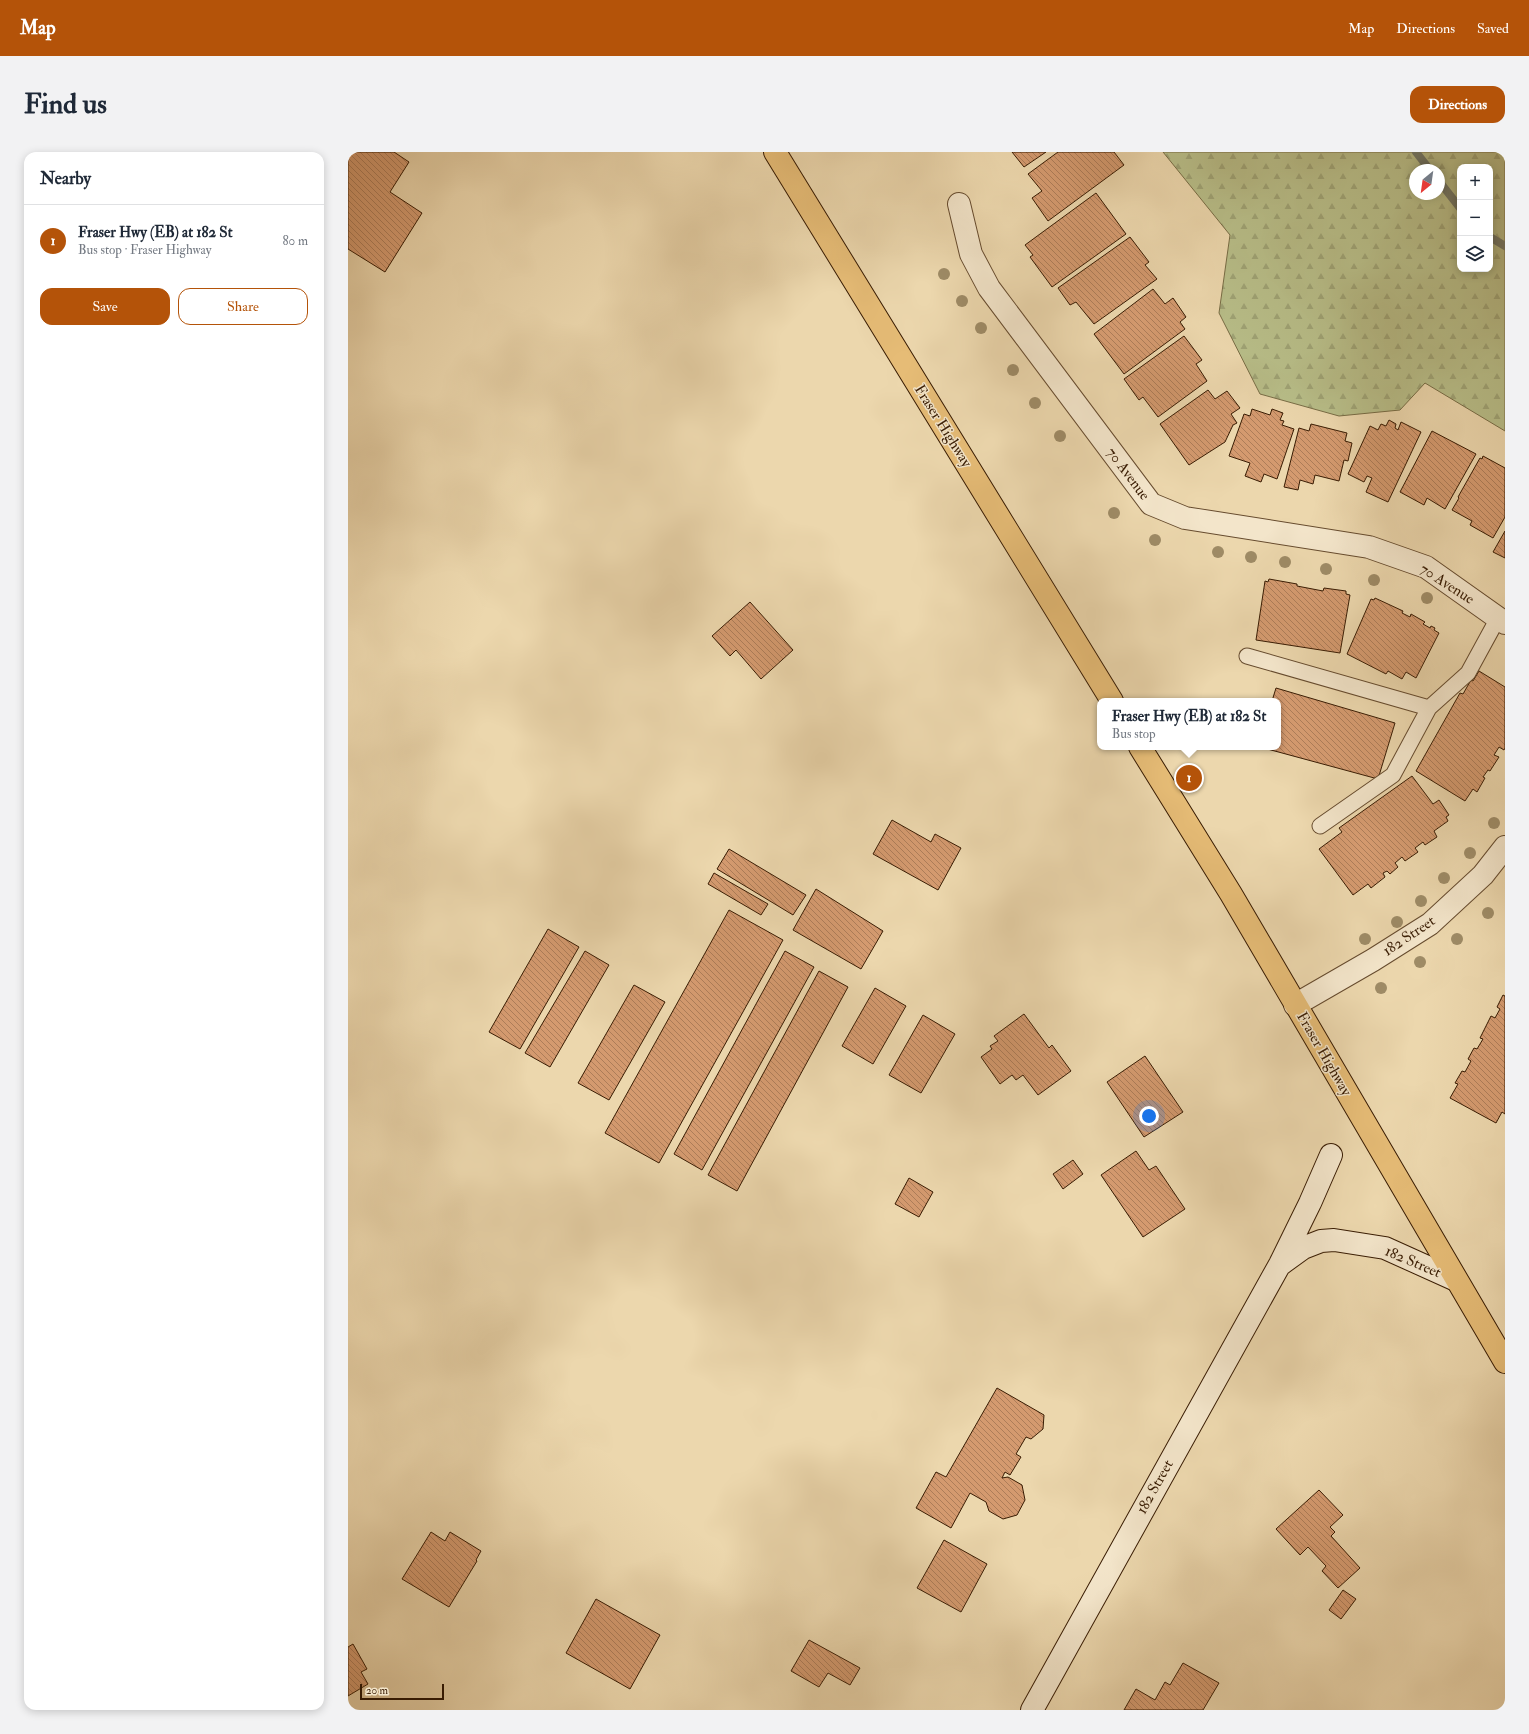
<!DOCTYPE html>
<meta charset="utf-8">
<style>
body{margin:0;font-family:"IM FELL Double Pica",serif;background:#f2f2f3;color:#1f2937}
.controls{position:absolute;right:12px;top:12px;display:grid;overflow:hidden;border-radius:8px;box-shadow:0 2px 10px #0003}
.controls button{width:36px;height:36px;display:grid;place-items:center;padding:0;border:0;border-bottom:1px solid #e0e1e3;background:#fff;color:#1f2937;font:20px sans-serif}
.compass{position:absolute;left:1061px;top:12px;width:36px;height:36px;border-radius:50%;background:#fff;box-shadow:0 2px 10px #0003;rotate:209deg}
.scale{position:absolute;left:12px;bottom:10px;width:84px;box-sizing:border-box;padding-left:4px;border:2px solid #391c03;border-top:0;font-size:11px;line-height:14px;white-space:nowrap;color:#391c03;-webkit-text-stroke:3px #f3e5ca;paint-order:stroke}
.you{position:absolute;left:801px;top:964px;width:14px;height:14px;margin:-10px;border:3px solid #fff;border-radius:50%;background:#1a73e8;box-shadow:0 0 0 6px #1a73e833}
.badge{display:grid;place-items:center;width:26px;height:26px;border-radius:50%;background:#b45309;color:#fff;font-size:13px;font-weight:700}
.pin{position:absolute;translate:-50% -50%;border:2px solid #fff;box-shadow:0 1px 4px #0006}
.popup{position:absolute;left:749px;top:546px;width:184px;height:52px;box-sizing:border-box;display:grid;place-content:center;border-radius:8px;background:#fff;filter:drop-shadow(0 1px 3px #0005);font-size:13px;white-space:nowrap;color:#747a83}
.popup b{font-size:15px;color:#1f2937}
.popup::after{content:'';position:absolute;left:50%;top:100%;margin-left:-8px;border:8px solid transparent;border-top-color:#fff}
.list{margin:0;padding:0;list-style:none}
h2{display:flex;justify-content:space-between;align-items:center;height:52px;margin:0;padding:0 16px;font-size:17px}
h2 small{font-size:13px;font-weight:400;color:#747a83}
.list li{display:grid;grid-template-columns:26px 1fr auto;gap:12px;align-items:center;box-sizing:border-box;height:72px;padding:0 16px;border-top:1px solid #e0e1e3}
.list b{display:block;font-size:15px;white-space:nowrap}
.list p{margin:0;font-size:13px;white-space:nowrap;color:#747a83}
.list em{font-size:13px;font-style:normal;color:#747a83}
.actions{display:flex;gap:8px;padding:12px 16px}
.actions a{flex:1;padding:9px 0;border:1px solid #b45309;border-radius:12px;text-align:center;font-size:14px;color:#b45309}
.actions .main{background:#b45309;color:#fff}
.icon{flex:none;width:22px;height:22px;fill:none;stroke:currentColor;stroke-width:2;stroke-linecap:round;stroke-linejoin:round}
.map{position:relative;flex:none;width:1157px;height:1558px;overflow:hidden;border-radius:12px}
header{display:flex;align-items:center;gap:24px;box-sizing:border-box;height:56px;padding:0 20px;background:#b45309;color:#fff}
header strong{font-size:19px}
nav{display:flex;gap:22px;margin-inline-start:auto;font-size:14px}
.intro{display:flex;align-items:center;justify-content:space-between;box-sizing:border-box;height:96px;padding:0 24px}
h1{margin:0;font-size:28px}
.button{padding:10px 18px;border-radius:12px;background:#b45309;color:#fff;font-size:14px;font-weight:700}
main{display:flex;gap:24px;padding:0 24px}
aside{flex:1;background:#fff;border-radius:12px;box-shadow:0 2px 10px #0003}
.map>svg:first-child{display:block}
.forest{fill:url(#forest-firs);stroke:#786d46;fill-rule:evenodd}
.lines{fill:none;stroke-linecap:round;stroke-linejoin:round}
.stream{stroke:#737a6a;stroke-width:8}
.building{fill:url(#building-back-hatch);stroke:#391c03}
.lane-casing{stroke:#664b2e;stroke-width:17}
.street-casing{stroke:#664b2e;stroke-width:24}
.secondary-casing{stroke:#391c03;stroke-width:24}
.primary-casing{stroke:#391c03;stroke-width:24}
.lane{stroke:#f3e5ca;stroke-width:15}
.street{stroke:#f3e5ca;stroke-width:22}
.secondary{stroke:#f3e5ca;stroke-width:22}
.primary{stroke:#e6bc76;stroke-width:22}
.tree{fill:#9e8b66}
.labels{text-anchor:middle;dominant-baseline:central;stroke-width:3;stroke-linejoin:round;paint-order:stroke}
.street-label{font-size:15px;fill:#391c03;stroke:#f3e5ca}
</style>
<header>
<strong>Map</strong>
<nav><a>Map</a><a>Directions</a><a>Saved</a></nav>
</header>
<div class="intro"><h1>Find us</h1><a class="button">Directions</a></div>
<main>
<aside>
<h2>Nearby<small></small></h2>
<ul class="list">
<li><span class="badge">1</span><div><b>Fraser Hwy (EB) at 182 St</b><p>Bus stop · Fraser Highway</p></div><em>80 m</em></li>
</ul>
<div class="actions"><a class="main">Save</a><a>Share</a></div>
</aside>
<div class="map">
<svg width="1157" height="1558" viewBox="0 0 1157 1558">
<defs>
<pattern id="forest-firs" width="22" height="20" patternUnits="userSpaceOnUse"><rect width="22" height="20" fill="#b8be89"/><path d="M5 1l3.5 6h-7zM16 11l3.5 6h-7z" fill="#9fa375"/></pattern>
<pattern id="building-back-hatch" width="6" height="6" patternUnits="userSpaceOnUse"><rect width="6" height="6" fill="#d49a6f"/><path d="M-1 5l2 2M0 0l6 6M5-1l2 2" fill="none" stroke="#ad7d59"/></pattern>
</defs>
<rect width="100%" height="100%" fill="#ecd7ad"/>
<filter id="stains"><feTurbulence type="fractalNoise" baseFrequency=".005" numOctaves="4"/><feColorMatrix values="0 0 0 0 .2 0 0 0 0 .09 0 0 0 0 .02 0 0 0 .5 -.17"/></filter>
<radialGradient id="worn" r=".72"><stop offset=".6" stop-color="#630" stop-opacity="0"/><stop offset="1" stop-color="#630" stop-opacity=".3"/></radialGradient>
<path class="forest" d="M815 0H1157V279L1077 231 1052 258 991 264 912 242 871 161 882 83ZM1112 15H1142V117H1112ZM1067 18H1091V42H1067Z"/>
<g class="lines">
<path class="stream" d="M1068 0 1082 18
M1091 29 1112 56
M1142 85 1157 94"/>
</g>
<path class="building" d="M0 0H46L61 10 42 40 74 61 37 120 0 97Z
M664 0H698L676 15Z
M710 0H766L776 13 700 69 684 46 694 39 680 22Z
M748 41 778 82 704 135 682 105 685 103 677 93Z
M782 85 801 110 797 113 809 127 746 172 728 150 722 153 710 136Z
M805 137 817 152 825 146 838 165 832 170 837 177 776 222 746 182Z
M836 184 854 208 848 212 859 229 810 265 795 245 791 248 776 227Z
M860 238 867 247 879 239 892 256 883 262 889 271 885 273 877 290 841 313 812 272Z
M904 257 922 263 924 257 935 261 932 268 936 269 934 273 946 277 929 327 916 322 913 330 897 324 902 311 881 304 896 262 902 264Z
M1041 268 1048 272 1047 276 1050 278 1053 270 1073 280 1040 350 1018 340 1024 326 1019 324 1016 330 1000 322 1022 274 1030 278 1033 272 1038 274Z
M963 272 999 281 997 289 1004 291 1000 309 996 308 991 329 967 323 965 332 952 328 950 338 936 335 951 276 961 279Z
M1084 279 1128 302 1097 357 1079 346 1076 353 1052 340Z
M1135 304 1157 316V365L1145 386 1122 373 1124 369 1104 358 1111 346 1110 345 1132 306 1134 307Z
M1157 379V406L1145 400Z
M921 427 949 432V434L975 439 976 436 998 439V442L1002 443 992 501 908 488 917 429 920 430Z
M1027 446 1055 459 1054 461 1062 465 1063 462 1077 470 1075 472 1082 476 1083 474 1087 476 1086 478 1091 481 1068 526 1058 520 1054 527 1040 519 1038 522 999 502 1023 447 1026 448Z
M402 450 445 498 413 527 388 498 382 504 364 484Z
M1131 519 1157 535V596L1156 598 1151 595 1146 603 1151 605 1142 619 1140 618 1135 625 1137 626 1129 640 1125 637 1117 649 1068 619 1112 541 1115 542 1123 528 1125 529Z
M928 536 1047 571 1030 627 912 595H930V549H924Z
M1064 624 1085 652 1091 648 1101 663 1098 665 1100 669 1086 679 1089 685 1077 693 1075 690 1067 696 1070 700 1057 709 1054 705 1047 711 1050 715 1042 722 1039 719 1035 721 1037 725 1023 736 1020 732 1005 743 971 697 994 680 991 676Z
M544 668 583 690 587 682 613 696 590 738 525 702Z
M381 697 458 743 445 763 369 717Z
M366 721 420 752 413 763 360 732Z
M468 737 535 779 513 817 445 778Z
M381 758 435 788 311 1011 257 981Z
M200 777 231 795 172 897 141 880Z
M237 799 261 813 202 915 177 901Z
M437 799 466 815 354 1018 326 1002Z
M471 819 500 835 389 1039 360 1023Z
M286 833 317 850 261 948 230 931Z
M527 836 558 854 525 912 494 894Z
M1155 843 1157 844V962L1154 960 1148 971 1102 946 1110 932 1107 931 1114 919 1117 920 1123 909 1120 907 1126 896 1129 897 1135 887 1132 886 1143 864 1147 866 1152 857 1149 855Z
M676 862 701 896 704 893 723 919 690 943 675 923 668 928 664 923 652 932 633 905 644 897 642 894 650 889 646 884Z
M575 863 607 882 573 941 541 923Z
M797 904 835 960 796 985 759 930Z
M788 999 801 1018 808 1014 837 1057 795 1085 753 1023Z
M725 1008 735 1022 715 1037 705 1022Z
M561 1026 585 1040 571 1065 547 1052Z
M649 1236 696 1263 695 1277 683 1287 678 1285 668 1302 673 1305 662 1323 657 1320 654 1326 660 1325 674 1333 677 1348 669 1363 655 1367 641 1359 638 1350 622 1341 603 1376 568 1356 588 1320 598 1325Z
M971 1338 995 1363 982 1375 987 1380 983 1384 1012 1416 990 1436 974 1419 978 1414 960 1395 952 1403 928 1377Z
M83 1380 97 1389 102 1380 133 1399 128 1408 129 1409 101 1455 54 1427Z
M596 1388 639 1412 613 1460 569 1436Z
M995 1438 1008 1447 993 1467 981 1458Z
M248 1447 312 1483 282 1537 218 1501Z
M461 1488 512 1516 502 1533 480 1521 471 1535 443 1519Z
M5 1492 19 1517 13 1520 20 1532 0 1544V1495Z
M835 1511 871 1531 855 1558H776L788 1537 807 1548 817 1530 822 1533Z"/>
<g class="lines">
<defs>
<path id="lane" d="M899 504 1081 556
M972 674 1045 623 1081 556 1120 521 1150 466"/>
<path id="street" d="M611 52 623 102 641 136 803 352 837 366 1021 395 1078 415 1157 471
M947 853 1025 808 1082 772 1135 723 1157 695"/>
<path id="secondary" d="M933 1112 955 1096 973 1089 986 1088 1037 1096 1108 1128
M684 1558 932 1112 962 1051 983 1003"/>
<path id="primary" d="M427 0 764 549
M792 595 883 742 1157 1210"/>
</defs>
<use href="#lane" class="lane-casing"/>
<use href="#street" class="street-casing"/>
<use href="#secondary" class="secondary-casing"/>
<use href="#primary" class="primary-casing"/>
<use href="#lane" class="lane"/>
<use href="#street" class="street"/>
<use href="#secondary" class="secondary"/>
<use href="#primary" class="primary"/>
</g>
<g class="tree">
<circle cx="596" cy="122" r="6"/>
<circle cx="614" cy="149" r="6"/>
<circle cx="633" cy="176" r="6"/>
<circle cx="665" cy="218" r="6"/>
<circle cx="687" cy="251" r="6"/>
<circle cx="712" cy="284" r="6"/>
<circle cx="766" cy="361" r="6"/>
<circle cx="807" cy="388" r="6"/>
<circle cx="870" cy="400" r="6"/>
<circle cx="903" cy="405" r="6"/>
<circle cx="937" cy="410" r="6"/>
<circle cx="978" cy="417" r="6"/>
<circle cx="1026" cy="428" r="6"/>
<circle cx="1079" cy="446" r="6"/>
<circle cx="1146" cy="671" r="6"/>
<circle cx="1122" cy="701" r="6"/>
<circle cx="1096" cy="726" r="6"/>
<circle cx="1073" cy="749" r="6"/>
<circle cx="1140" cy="761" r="6"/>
<circle cx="1049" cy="770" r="6"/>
<circle cx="1017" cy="787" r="6"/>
<circle cx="1109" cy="787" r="6"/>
<circle cx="1072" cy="810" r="6"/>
<circle cx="1033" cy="836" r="6"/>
</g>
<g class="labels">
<g class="street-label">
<text transform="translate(595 274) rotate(58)">Fraser Highway</text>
<text transform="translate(780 322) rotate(53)">70 Avenue</text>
<text transform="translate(1099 432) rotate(33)">70 Avenue</text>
<text transform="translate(1061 784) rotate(-34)">182 Street</text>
<text transform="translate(976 902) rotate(60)">Fraser Highway</text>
<text transform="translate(1065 1110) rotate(23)">182 Street</text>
<text transform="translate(807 1335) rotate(-61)">182 Street</text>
</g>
</g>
<rect width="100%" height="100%" filter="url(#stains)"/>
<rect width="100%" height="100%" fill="url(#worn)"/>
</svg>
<div class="controls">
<button>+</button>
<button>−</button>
<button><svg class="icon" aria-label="layers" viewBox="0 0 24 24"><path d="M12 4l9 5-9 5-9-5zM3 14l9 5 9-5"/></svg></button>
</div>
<svg class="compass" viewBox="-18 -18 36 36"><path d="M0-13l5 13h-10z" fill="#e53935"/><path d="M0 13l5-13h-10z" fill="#747a83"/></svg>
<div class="scale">20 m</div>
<div class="you"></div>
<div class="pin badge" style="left:841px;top:626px">1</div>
<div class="popup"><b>Fraser Hwy (EB) at 182 St</b>Bus stop</div>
</div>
</main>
